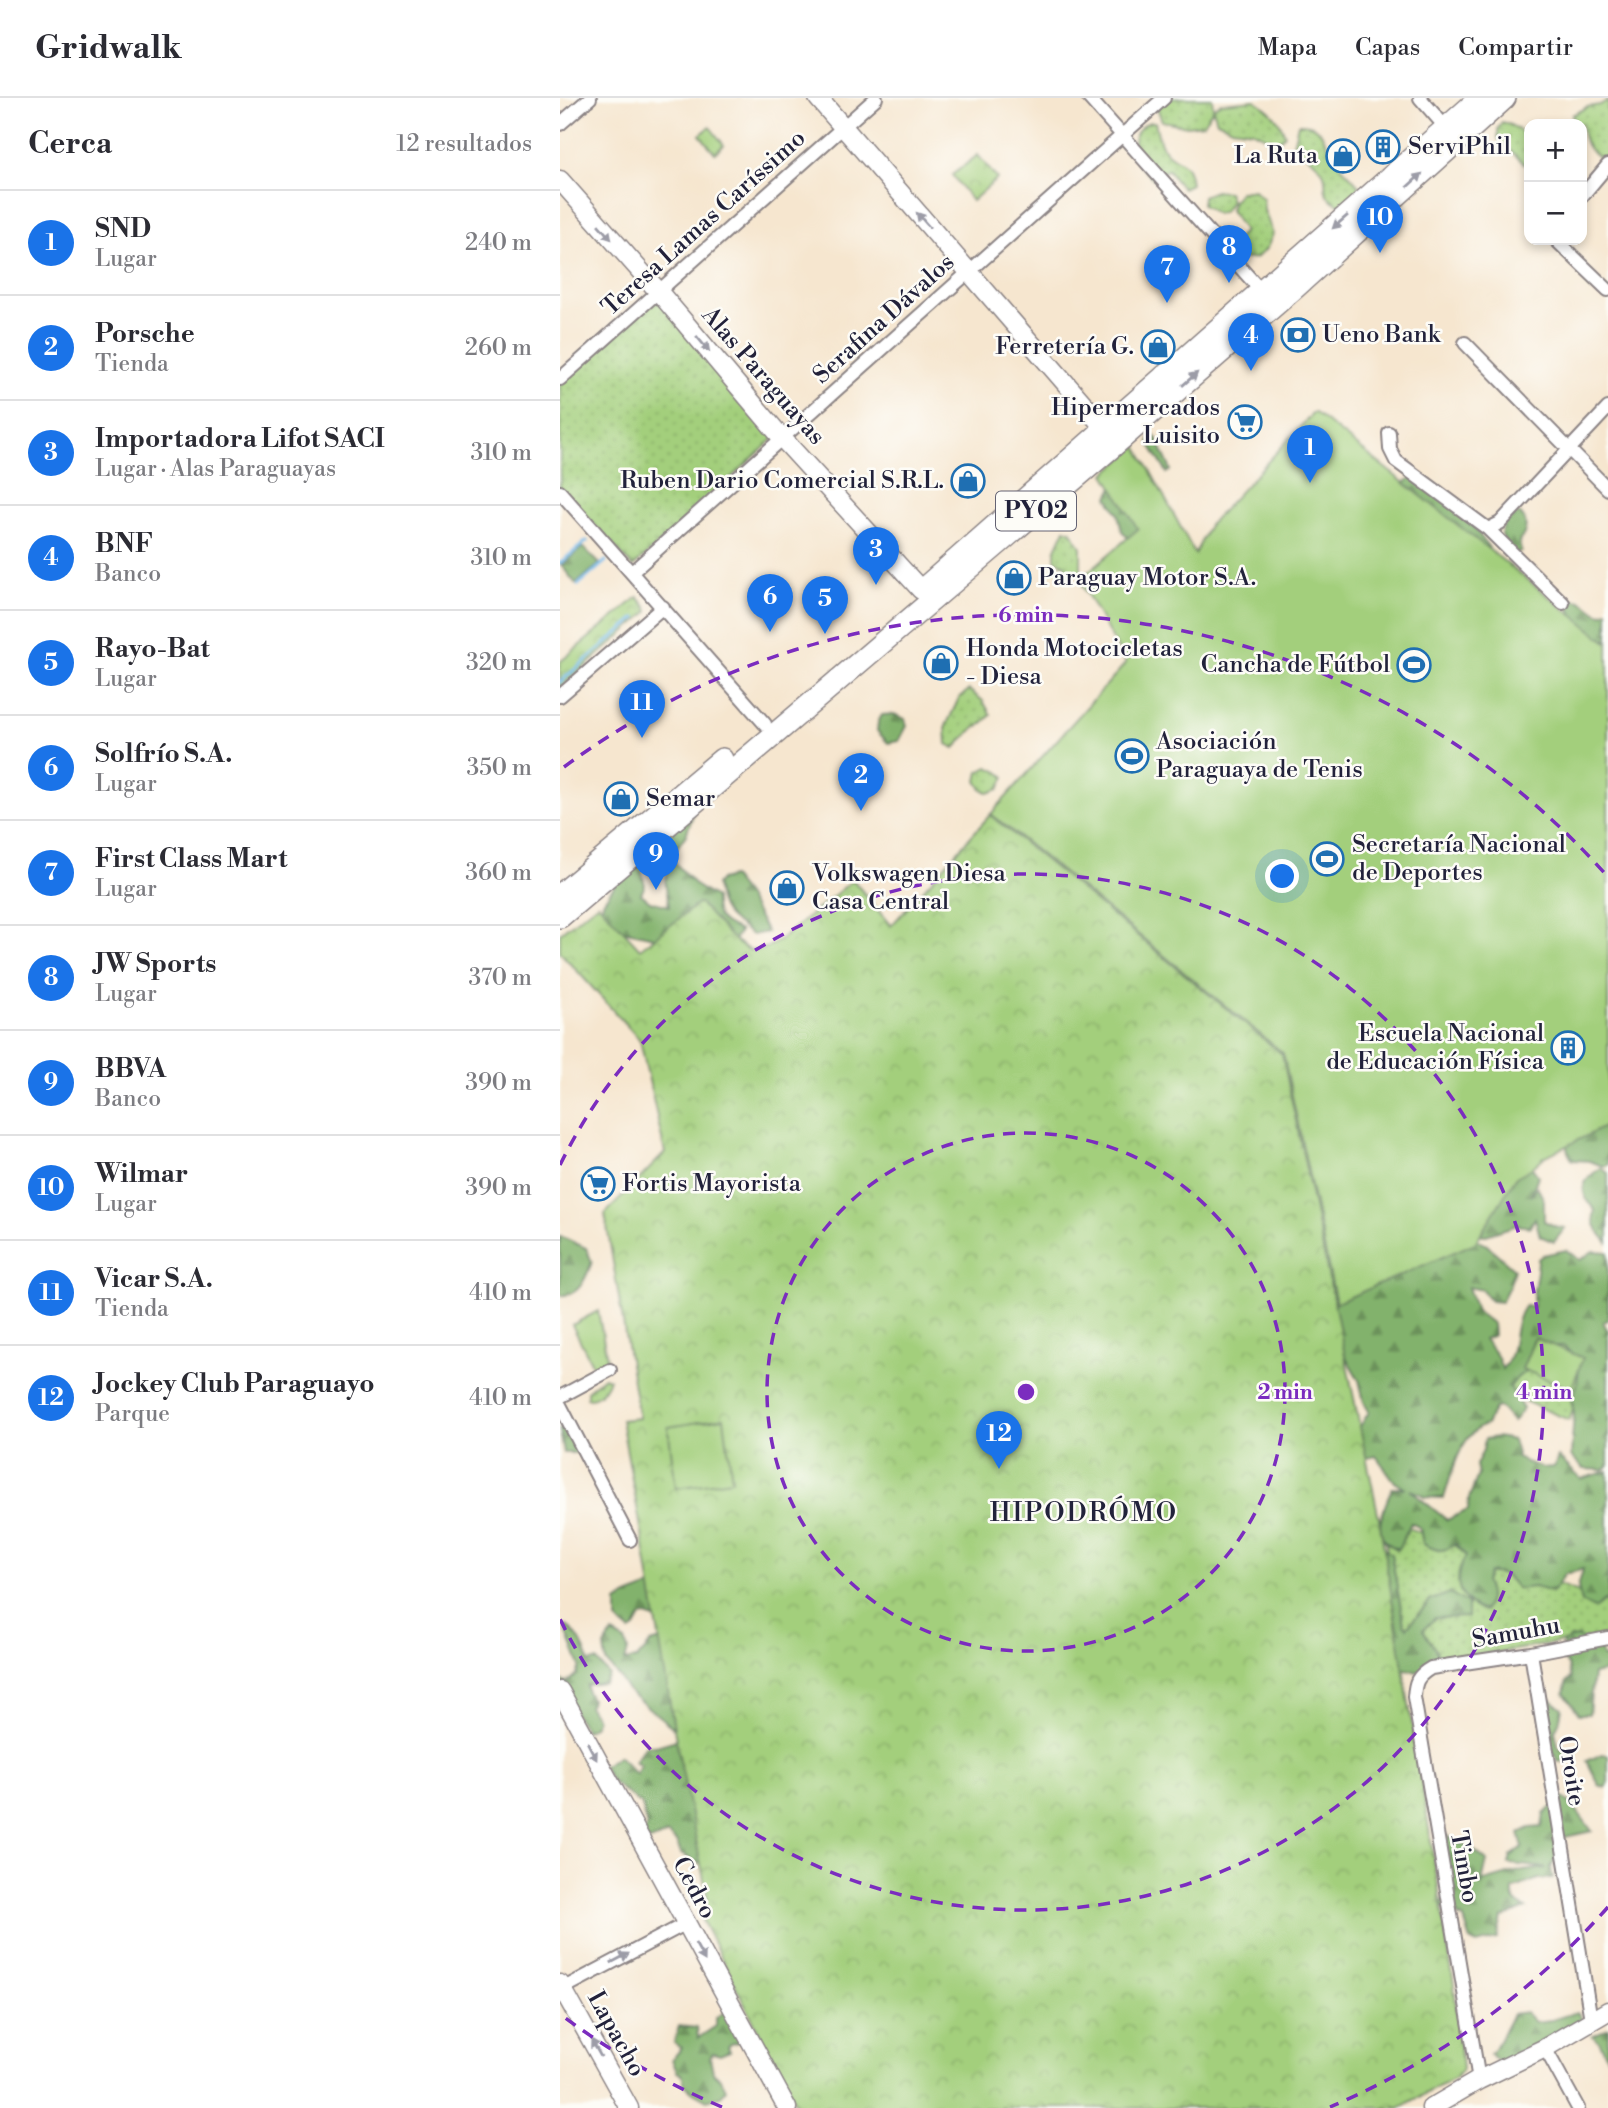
<!DOCTYPE html>
<html lang="es">
<meta charset="utf-8">
<style>
body{margin:0;font-family:"Libre Bodoni",serif;background:#f7f7f7;color:#2b2b33}
.controls{position:absolute;right:21px;top:21px;display:grid;overflow:hidden;border-radius:14px;box-shadow:0 4px 10px #0003}
.controls button{width:63px;height:63px;display:grid;place-items:center;padding:0;border:0;border-bottom:2px solid #e1e1e2;background:#fff;color:#2b2b33;font:35px sans-serif}
.you{position:absolute;left:723px;top:779px;width:24px;height:24px;margin:-18px;border:5px solid #fff;border-radius:50%;background:#1a73e8;box-shadow:0 0 0 10px #1a73e833}
.badge{display:grid;place-items:center;width:46px;height:46px;border-radius:50%;background:#1a73e8;color:#fff;font-size:23px;font-weight:700}
.pin{position:absolute;translate:-50% -58px;filter:drop-shadow(0 2px 4px #0008)}
.pin::after{content:'';position:absolute;top:37px;width:24px;height:21px;background:inherit;clip-path:polygon(0 0,100% 0,50% 100%)}
.list{margin:0;padding:0;list-style:none}
h2{display:flex;justify-content:space-between;align-items:center;height:91px;margin:0;padding:0 28px;font-size:30px}
h2 small{font-size:23px;font-weight:400;color:#7c7c81}
.list li{display:grid;grid-template-columns:46px 1fr auto;gap:21px;align-items:center;box-sizing:border-box;height:105px;padding:0 28px;border-top:2px solid #e1e1e2}
.list b{display:block;font-size:26px;white-space:nowrap}
.list p{margin:0;font-size:23px;white-space:nowrap;color:#7c7c81}
.list em{font-size:23px;font-style:normal;color:#7c7c81}
.map{position:relative;flex:none;width:1048px;height:2010px;overflow:hidden}
header{display:flex;align-items:center;gap:42px;box-sizing:border-box;height:98px;padding:0 35px;background:#fff;border-bottom:2px solid #e1e1e2}
header strong{font-size:33px}
nav{display:flex;gap:38px;margin-inline-start:auto;font-size:24px}
main{display:flex}
aside{flex:1;background:#fff}
.map>svg:first-child{display:block}
.grass{fill:url(#grass-dots);stroke:#62785c;stroke-width:2}
.forest{fill:url(#forest-firs);stroke:#526a54;stroke-width:2}
.park{fill:url(#park-crowns);stroke:#62785c;stroke-width:2}
.garden{fill:#a3cf7c;stroke:#62785c;stroke-width:2}
.lines{fill:none;stroke-linecap:round;stroke-linejoin:round}
.stream{stroke:#71b7e8;stroke-width:3.5}
.street-casing{stroke:#8c8485;stroke-width:16}
.secondary-casing{stroke:#8c8485;stroke-width:21}
.highway-casing{stroke:#8c8485;stroke-width:24}
.street{stroke:#fff;stroke-width:12}
.secondary{stroke:#fff;stroke-width:18}
.highway{stroke:#fff;stroke-width:21}
.oneway{fill:#9c9ca7}
.ring{fill:none;stroke:#7b2cbf;stroke-width:3.5;stroke-dasharray:12 9}
.labels{text-anchor:middle;dominant-baseline:central;stroke-width:5;stroke-linejoin:round;paint-order:stroke}
.shield{fill:#fdfcf7;stroke:#646373;stroke-width:2}
.shield-label{font-size:23px;font-weight:bold;fill:#22223b}
.poi-label{font-size:24px;fill:#22223b;stroke:#fdfcf7;text-anchor:start}
.street-label{font-size:24px;fill:#22223b;stroke:#fdfcf7}
.neighbourhood-label{font-size:26px;letter-spacing:2px;fill:#22223b;stroke:#fdfcf7}
.centre{fill:#7b2cbf;stroke:#fdfcf7;stroke-width:3.5}
.ring-label{font-size:21px;text-anchor:middle;font-weight:bold;fill:#7b2cbf;stroke:#fdfcf7;stroke-width:5;stroke-linejoin:round;paint-order:stroke}
</style>
<header>
<strong>Gridwalk</strong>
<nav><a>Mapa</a><a>Capas</a><a>Compartir</a></nav>
</header>
<main>
<aside>
<h2>Cerca<small>12 resultados</small></h2>
<ul class="list">
<li><span class="badge">1</span><div><b>SND</b><p>Lugar</p></div><em>240 m</em></li>
<li><span class="badge">2</span><div><b>Porsche</b><p>Tienda</p></div><em>260 m</em></li>
<li><span class="badge">3</span><div><b>Importadora Lifot SACI</b><p>Lugar · Alas Paraguayas</p></div><em>310 m</em></li>
<li><span class="badge">4</span><div><b>BNF</b><p>Banco</p></div><em>310 m</em></li>
<li><span class="badge">5</span><div><b>Rayo-Bat</b><p>Lugar</p></div><em>320 m</em></li>
<li><span class="badge">6</span><div><b>Solfrío S.A.</b><p>Lugar</p></div><em>350 m</em></li>
<li><span class="badge">7</span><div><b>First Class Mart</b><p>Lugar</p></div><em>360 m</em></li>
<li><span class="badge">8</span><div><b>JW Sports</b><p>Lugar</p></div><em>370 m</em></li>
<li><span class="badge">9</span><div><b>BBVA</b><p>Banco</p></div><em>390 m</em></li>
<li><span class="badge">10</span><div><b>Wilmar</b><p>Lugar</p></div><em>390 m</em></li>
<li><span class="badge">11</span><div><b>Vicar S.A.</b><p>Tienda</p></div><em>410 m</em></li>
<li><span class="badge">12</span><div><b>Jockey Club Paraguayo</b><p>Parque</p></div><em>410 m</em></li>
</ul>
</aside>
<div class="map">
<svg width="1048" height="2010" viewBox="0 0 1048 2010">
<defs>
<pattern id="grass-dots" width="8" height="8" patternUnits="userSpaceOnUse" patternTransform="scale(1.75)"><rect width="8" height="8" fill="#a3cf7c"/><path d="M2 2h.1M6 6h.1" fill="none" stroke="#8cb16c" stroke-width="1.8" stroke-linecap="round"/></pattern>
<pattern id="forest-firs" width="22" height="20" patternUnits="userSpaceOnUse" patternTransform="scale(1.75)"><rect width="22" height="20" fill="#82b26c"/><path d="M5 1l3.5 6h-7zM16 11l3.5 6h-7z" fill="#6a905a"/></pattern>
<pattern id="park-crowns" width="20" height="18" patternUnits="userSpaceOnUse" patternTransform="scale(1.75)"><rect width="20" height="18" fill="#a3cf7c"/><path d="M2 6a3 3 0 1 1 6 0M12 15a3 3 0 1 1 6 0" fill="none" stroke="#8cb16c"/></pattern>
</defs>
<rect width="100%" height="100%" fill="#fdfcf7"/>
<filter id="ink" filterUnits="userSpaceOnUse"><feTurbulence type="fractalNoise" baseFrequency=".0143" numOctaves="2"/><feDisplacementMap in="SourceGraphic" scale="14" xChannelSelector="R" yChannelSelector="G"/><feConvolveMatrix kernelMatrix="1 2 1 2 8 2 1 2 1" color-interpolation-filters="sRGB"/></filter>
<filter id="wash" filterUnits="userSpaceOnUse"><feTurbulence type="fractalNoise" baseFrequency=".00686" numOctaves="4" result="noise"/><feDisplacementMap in="SourceGraphic" scale="28" xChannelSelector="R" yChannelSelector="G"/><feGaussianBlur stdDeviation="1.57" result="paint"/><feColorMatrix in="noise" values="0 0 0 0 0 0 0 0 0 0 0 0 0 0 0 0 0 1.4 0 .05"/><feComposite in="paint" operator="in"/></filter>
<g filter="url(#wash)">
<rect width="100%" height="100%" fill="#f6e6cf"/>
<path class="grass" d="M604 0H652L653 10 661 5 695 2C710 12 719 20 725 37L717 44 693 33 672 30 657 23 653 11 643 26 627 28 602 23 596 7Z
M1048 2V64L1046 65C1030 53 1022 48 1022 26H1015L1012 17 1027 9 1040 7Z
M590 24H595C597 32 599 45 604 51 616 68 628 57 631 86L623 90 614 81 608 71 594 81C579 70 568 58 575 39 578 31 581 27 590 24Z
M942 24C970 33 969 43 969 70L938 41V31Z
M738 26C765 24 764 46 776 62 783 72 792 78 799 88 794 100 785 113 772 102 768 99 766 97 766 93 764 85 767 80 762 72 755 61 742 55 733 47Z
M694 92 703 101 704 112 713 136 707 150 696 160 685 161 672 147 684 133 670 112 673 103 680 94Z
M655 93 668 94 671 103 664 113 657 116 642 107 643 98Z
M96 200 216 339 73 469 0 389V287Z
M505 431 511 433 521 449V476L516 477 508 474 505 467 495 461V453Z
M409 592 423 603 431 617 422 626 413 631 395 650 387 646 386 628 399 600Z
M428 669 439 674 445 679 439 691 429 695 422 691 417 683 419 674Z
M973 1235 1034 1261 1009 1322 947 1296Z
M44 1279 49 1281C45 1292 39 1301 27 1300V1293Z
M822 1420 1048 1505V1537L845 1569Z"/>
<path class="forest" d="M591 335 597 341 611 372 607 375 589 345Z
M853 379 892 407 903 421 914 429 929 450 928 454 842 388 845 384Z
M553 389 580 432 572 439H567L562 433 558 416 548 399Z
M958 415C969 421 967 435 959 443L961 453 953 457 941 436 944 426Z
M23 449 40 466 16 486 1 467Z
M1013 502C1026 501 1030 513 1041 516L1048 513V543C1036 536 1000 516 1013 502Z
M334 616 345 621 347 628 339 643 328 645 317 633 318 624 322 617Z
M133 717 126 737 110 759 135 787 155 800C154 822 162 825 180 833L174 842 193 855 103 841 53 830 39 822 43 804 63 775 72 766 80 767 85 787 81 796 90 803 109 808 105 783 108 774 104 769 98 775C87 770 84 769 85 757Z
M172 779 186 797 207 834 192 837C169 819 160 818 156 787L160 782Z
M1048 1001V1067L1042 1068 1030 1063 1012 1062 1008 1054 1005 1040Z
M964 1058 978 1078 971 1098 977 1089 984 1102V1123L997 1129 1005 1130 994 1144 980 1138 975 1120 970 1129 957 1127 926 1137 895 1135Z
M1041 1070 1048 1075V1145C1040 1134 1030 1126 1035 1112 1017 1094 1021 1082 1041 1070Z
M787 1137 912 1139 927 1147 954 1171 950 1186 941 1204 931 1203 922 1192 908 1189 916 1213 933 1226 934 1237 924 1241 937 1258 942 1271C959 1253 949 1229 965 1207L973 1209C972 1192 978 1178 978 1161L983 1157 1006 1152 1020 1162 1033 1153 1048 1154V1222L1043 1224 1048 1233V1369L1044 1372 1024 1371 1011 1358 1014 1315 1011 1302 1017 1287 1019 1270 1011 1255 1003 1248H985L972 1243 967 1265 968 1271 957 1280 950 1289 963 1311 953 1324 940 1309 935 1310 926 1327C901 1333 891 1378 884 1400L864 1399 861 1396 850 1392 887 1422 908 1412 909 1400 918 1377 916 1367 923 1352 925 1341 936 1339 953 1342 957 1356 956 1360 981 1370 994 1369 998 1359 1021 1381 1048 1373V1500L1034 1511 1021 1504 1018 1489 1023 1471 1005 1476 992 1494 974 1489 957 1491C948 1479 944 1474 929 1475L925 1484C930 1496 931 1502 924 1513 898 1504 891 1482 906 1458L895 1446C883 1456 875 1452 863 1446L860 1430 851 1425 838 1451C807 1439 824 1412 832 1390H844L835 1384 816 1358 798 1362 796 1335 809 1314 804 1304 799 1282 785 1258 753 1141Z
M0 1138 26 1150 32 1164C26 1179 20 1199 0 1197Z
M6 1329 18 1352 16 1355H4L0 1331Z
M821 1449 831 1456 844 1526 847 1529 871 1502 890 1495 908 1506V1519L875 1520 863 1532 877 1554 875 1567 857 1574 846 1571 831 1573Z
M93 1486 101 1523 86 1518 81 1519 75 1530 70 1533 57 1522V1504C68 1495 82 1495 93 1486Z
M6 1528C17 1533 26 1552 29 1564L37 1563 49 1577 45 1585 27 1587V1594L31 1601 29 1609 37 1621 34 1627 26 1633 0 1591V1582L7 1585 17 1577 20 1568 5 1530Z
M52 1536 65 1543 68 1552 65 1563 77 1561 91 1545 108 1540 147 1657 69 1594 59 1579 46 1564 44 1548Z
M1018 1539 1031 1550H1040L1043 1560H1048V1573L1033 1576 1029 1616H1019L1004 1595 1007 1583 1011 1580 1008 1567 1002 1560 1003 1545 1011 1540Z
M990 1601 1002 1610 999 1625 995 1633 998 1648 1005 1654 1008 1663 999 1664C992 1652 984 1633 991 1620L987 1615 983 1602Z
M116 1642 131 1648 162 1763 138 1765 121 1756 117 1745 108 1736 90 1743 81 1740 87 1728 82 1707 51 1683 42 1668 59 1658 76 1676 81 1667 74 1663 86 1647 96 1648Z
M1042 1656 1048 1657V1686L1046 1690 1039 1687 1027 1663Z
M1002 1699 1012 1706 1032 1733 1005 1739 991 1770 993 1781H978L953 1791C952 1802 956 1806 966 1810L942 1820 937 1841 917 1846 911 1843 904 1821 881 1809 887 1791 880 1752 884 1736 915 1753 927 1763 921 1789 924 1783 955 1774 987 1770 949 1766 951 1758 963 1749 959 1735 970 1730 982 1729 984 1716Z
M166 1913 182 1943 171 1946 168 1949 170 1953 160 1957 153 1955 150 1959 153 1974 161 1981 166 1991 161 1998 147 2002 133 1994 123 1985V1977L117 1974 112 1961 122 1950 114 1945 119 1928 137 1930 138 1940 156 1928V1920Z
M965 1914 975 1924 992 1922 1017 1914 1023 1923 947 1966 938 1963 930 1956 938 1945 953 1916Z
M1048 1930V1959H1047L1039 1943 1032 1938Z"/>
<path class="park" d="M418 57 437 81 412 103 392 77Z
M78 499 87 510 88 514 0 590V564Z
M430 717 722 956 819 1420 894 1887 902 1971 895 1980 839 2010H238L142 1822 147 1797 116 1642 82 1436 61 1322 79 1320 45 1116 105 1055 80 942 0 854V835L38 805 80 851 139 805C148 814 157 824 166 834 186 854 193 859 219 843L293 782 331 828Z"/>
<path class="garden" d="M150 29 164 47 155 55 140 37Z
M754 314 1048 545V1027L984 1059 972 1070 956 1079 915 1145 776 1205 723 955 431 716 566 565 519 482 578 431 545 376 577 348 635 456 649 427Z
M38 1213 48 1266 35 1272 12 1227Z
M975 1240 1023 1260 1011 1291 962 1271Z
M164 1320 172 1382 116 1390 108 1329Z"/>
<g class="lines">
<path class="stream" d="M0 465 27 443
M18 487 46 463
M0 584 76 520"/>
</g>
</g>
<g filter="url(#ink)">
<g class="lines">
<defs>
<path id="street" d="M529 0 704 196
M860 0 887 31
M0 26 30 0
M1022 98 1048 67
M996 142 1048 192
M905 245 1048 391
M0 281 316 0
M829 335 830 351 836 363 928 431 1003 505
M0 394 205 626
M928 431 940 425 1048 310
M72 474 604 0
M0 598 103 509
M0 1299 50 1272
M0 1307 70 1442
M971 1555 1031 1922
M0 1892 125 1826
M985 1950 1018 2010
M919 1982 854 1599C855 1584 857 1578 871 1570L971 1555 1048 1540"/>
<path id="secondary" d="M258 0 554 341
M0 82 99 194 222 340 361 492
M0 1593 227 2010
M0 1886 69 2010
M871 2010 919 1982 985 1950 1048 1913"/>
<path id="highway" d="M363 491 920 0
M0 797 162 661
M0 819 551 350 736 189 945 0"/>
</defs>
<use href="#street" class="street-casing"/>
<use href="#secondary" class="secondary-casing"/>
<use href="#highway" class="highway-casing"/>
<use href="#street" class="street"/>
<use href="#secondary" class="secondary"/>
<use href="#highway" class="highway"/>
</g>
<defs><path id="oneway-solid" d="M-6-.8H1V-3.2L6.5 0L1 3.2V.8H-6Z" transform="scale(1.75)"/></defs>
<g class="oneway">
<use href="#oneway-solid" transform="translate(855 82) rotate(-42)"/>
<use href="#oneway-solid" transform="translate(363 122) rotate(-131)"/>
<use href="#oneway-solid" transform="translate(780 124) rotate(139)"/>
<use href="#oneway-solid" transform="translate(45 134) rotate(49)"/>
<use href="#oneway-solid" transform="translate(143 246) rotate(50)"/>
<use href="#oneway-solid" transform="translate(630 281) rotate(-41)"/>
<use href="#oneway-solid" transform="translate(32 1653) rotate(62)"/>
<use href="#oneway-solid" transform="translate(140 1854) rotate(61)"/>
<use href="#oneway-solid" transform="translate(60 1860) rotate(-28)"/>
<use href="#oneway-solid" transform="translate(36 1950) rotate(-119)"/>
</g>
</g>
<g class="ring">
<circle cx="466" cy="1294" r="259"/>
<path d="M0 1067A518 518 0 1 1 0 1521"/>
<path d="M1048 1809A777 777 0 0 1 770 2009M162 2009A777 777 0 0 1 4 1919M4 669A777 777 0 0 1 1048 779"/>
</g>
<defs>
<symbol id="building-ring" viewBox="-11 -11 22 22"><circle r="9.5" fill="#fdfcf7" stroke="#1f6fb2" stroke-width="1.5"/><path d="M-4-6H4V6H1V3H-1V6H-4ZM-2.5-4.3h1.7v1.8h-1.7ZM.8-4.3h1.7v1.8H.8ZM-2.5-1h1.7V.8h-1.7ZM.8-1h1.7V.8H.8Z" fill="#1f6fb2"/></symbol>
<symbol id="shop-ring" viewBox="-11 -11 22 22"><circle r="9.5" fill="#fdfcf7" stroke="#1f6fb2" stroke-width="1.5"/><path d="M-5-2.5h2.3a2.7 3.5 0 0 1 5.4 0H5L5.5 6h-11ZM-1.5-2.5h3a1.5 2.3 0 0 0-3 0Z" fill="#1f6fb2"/></symbol>
<symbol id="bank-ring" viewBox="-11 -11 22 22"><circle r="9.5" fill="#fdfcf7" stroke="#1f6fb2" stroke-width="1.5"/><path d="M-6-4H6V4H-6ZM0-2.3a2.3 2.3 0 1 0 0 4.6a2.3 2.3 0 1 0 0-4.6Z" fill="#1f6fb2"/></symbol>
<symbol id="supermarket-ring" viewBox="-11 -11 22 22"><circle r="9.5" fill="#fdfcf7" stroke="#1f6fb2" stroke-width="1.5"/><path d="M-6-5.5h2.5l.6 2H6L4.5 2H-2.5L-4.4-4H-6ZM-1.5 3.2a1.3 1.3 0 1 0 .1 0ZM3 3.2a1.3 1.3 0 1 0 .1 0Z" fill="#1f6fb2"/></symbol>
<symbol id="stadium-ring" viewBox="-11 -11 22 22"><circle r="9.5" fill="#fdfcf7" stroke="#1f6fb2" stroke-width="1.5"/><path d="M0-5a6.5 5 0 1 0 0 10a6.5 5 0 1 0 0-10ZM-3.5-1.8h7v3.6h-7Z" fill="#1f6fb2"/></symbol>
</defs>
<g fill-rule="evenodd">
<use href="#building-ring" x="804" y="30" width="38" height="38"/>
<use href="#shop-ring" x="764" y="39" width="38" height="38"/>
<use href="#bank-ring" x="719" y="218" width="38" height="38"/>
<use href="#shop-ring" x="579" y="230" width="38" height="38"/>
<use href="#supermarket-ring" x="666" y="305" width="38" height="38"/>
<use href="#shop-ring" x="389" y="364" width="38" height="38"/>
<use href="#shop-ring" x="435" y="461" width="38" height="38"/>
<use href="#shop-ring" x="362" y="546" width="38" height="38"/>
<use href="#stadium-ring" x="835" y="548" width="38" height="38"/>
<use href="#stadium-ring" x="553" y="639" width="38" height="38"/>
<use href="#shop-ring" x="42" y="682" width="38" height="38"/>
<use href="#stadium-ring" x="748" y="742" width="38" height="38"/>
<use href="#shop-ring" x="208" y="771" width="38" height="38"/>
<use href="#building-ring" x="989" y="931" width="38" height="38"/>
<use href="#supermarket-ring" x="19" y="1067" width="38" height="38"/>
</g>
<g class="labels">
<rect class="shield" x="436" y="393.5" width="80" height="39" rx="5"/>
<g class="shield-label">
<text x="476" y="413">PY02</text>
</g>
<g class="poi-label">
<text x="848" y="49">ServiPhil</text>
<text x="758" y="58" text-anchor="end">La Ruta</text>
<text x="762" y="237">Ueno Bank</text>
<text x="574" y="249" text-anchor="end">Ferretería G.</text>
<text x="660" y="310" text-anchor="end">Hipermercados<tspan x="660" dy="28">Luisito</tspan></text>
<text x="384" y="383" text-anchor="end">Ruben Dario Comercial S.R.L.</text>
<text x="478" y="480">Paraguay Motor S.A.</text>
<text x="406" y="551">Honda Motocicletas<tspan x="406" dy="28">- Diesa</tspan></text>
<text x="830" y="567" text-anchor="end">Cancha de Fútbol</text>
<text x="596" y="644">Asociación<tspan x="596" dy="28">Paraguaya de Tenis</tspan></text>
<text x="86" y="701">Semar</text>
<text x="792" y="747">Secretaría Nacional<tspan x="792" dy="28">de Deportes</tspan></text>
<text x="252" y="776">Volkswagen Diesa<tspan x="252" dy="28">Casa Central</tspan></text>
<text x="984" y="936" text-anchor="end">Escuela Nacional<tspan x="984" dy="28">de Educación Física</tspan></text>
<text x="62" y="1086">Fortis Mayorista</text>
</g>
<g class="street-label">
<text transform="translate(144 125) rotate(-42)">Teresa Lamas Caríssimo</text>
<text transform="translate(324 221) rotate(-42)">Serafina Dávalos</text>
<text transform="translate(203 278) rotate(49)">Alas Paraguayas</text>
<text transform="translate(956 1535) rotate(-10)">Samuhu</text>
<text transform="translate(1011 1673) rotate(81)">Oroite</text>
<text transform="translate(904 1769) rotate(80)">Timbo</text>
<text transform="translate(134 1790) rotate(62)">Cedro</text>
<text transform="translate(56 1936) rotate(61)">Lapacho</text>
</g>
<g class="neighbourhood-label">
<text x="524" y="1415">HIPODRÓMO</text>
</g>
</g>
<circle cx="466" cy="1294" r="10" class="centre"/>
<g class="ring-label">
<text x="466" y="524">6 min</text>
<text x="725" y="1301">2 min</text>
<text x="984" y="1301">4 min</text>
</g>
</svg>
<div class="controls">
<button>+</button>
<button>−</button>
</div>
<div class="you"></div>
<div class="pin badge" style="left:750px;top:385px">1</div>
<div class="pin badge" style="left:301px;top:713px">2</div>
<div class="pin badge" style="left:316px;top:487px">3</div>
<div class="pin badge" style="left:691px;top:273px">4</div>
<div class="pin badge" style="left:265px;top:536px">5</div>
<div class="pin badge" style="left:210px;top:534px">6</div>
<div class="pin badge" style="left:607px;top:205px">7</div>
<div class="pin badge" style="left:669px;top:185px">8</div>
<div class="pin badge" style="left:96px;top:792px">9</div>
<div class="pin badge" style="left:820px;top:155px">10</div>
<div class="pin badge" style="left:82px;top:640px">11</div>
<div class="pin badge" style="left:439px;top:1371px">12</div>
</div>
</main>
